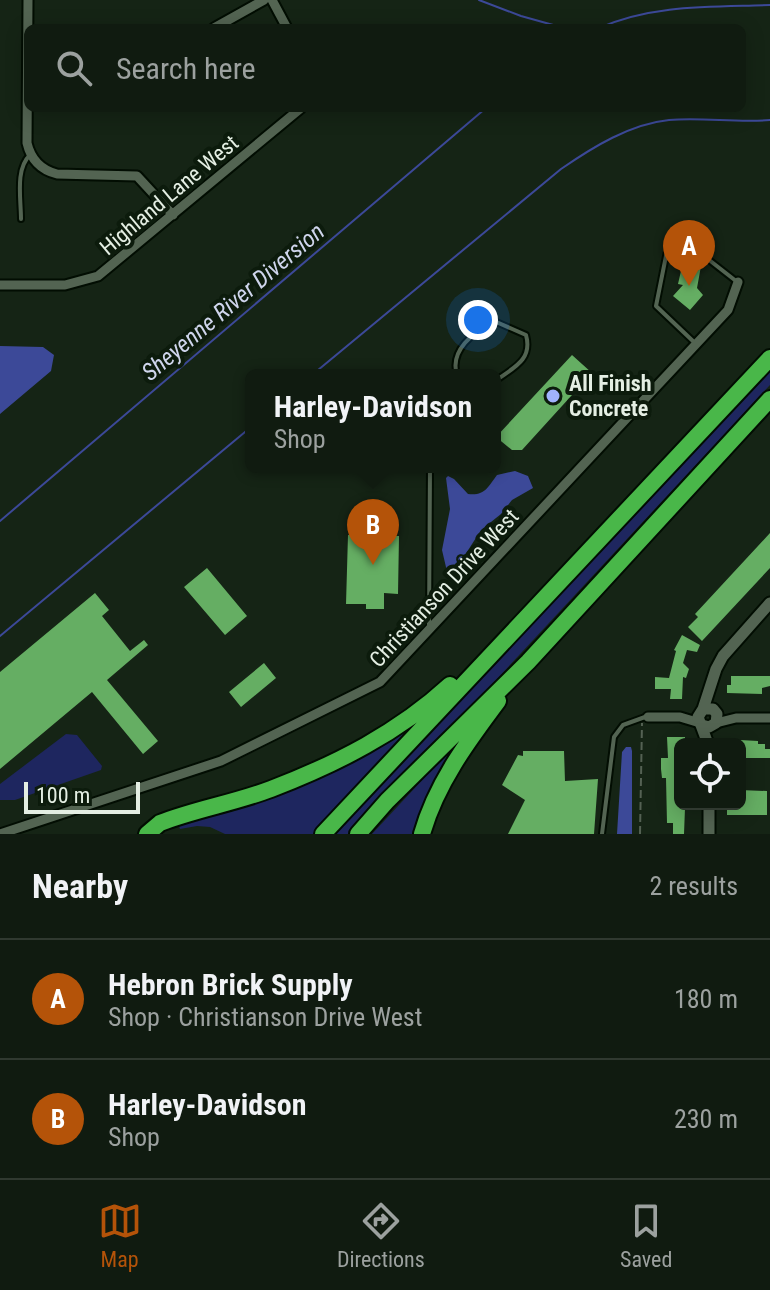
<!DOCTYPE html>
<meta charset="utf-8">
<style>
body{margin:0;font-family:"Roboto Condensed",sans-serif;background:#1e281e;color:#f1f3f6}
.controls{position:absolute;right:24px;bottom:24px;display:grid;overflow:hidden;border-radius:12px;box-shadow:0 4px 20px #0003}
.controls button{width:72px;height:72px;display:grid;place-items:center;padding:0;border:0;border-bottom:2px solid #303930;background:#101b10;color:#f1f3f6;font:40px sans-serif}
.scale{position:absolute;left:24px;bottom:20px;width:116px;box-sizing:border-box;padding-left:8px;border:4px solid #e4eee3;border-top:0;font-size:22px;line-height:28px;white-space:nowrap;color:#e4eee3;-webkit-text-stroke:6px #0c1b0c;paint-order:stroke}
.you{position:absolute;left:478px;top:320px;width:28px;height:28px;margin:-20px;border:6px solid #fff;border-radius:50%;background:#1a73e8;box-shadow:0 0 0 12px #1a73e833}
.badge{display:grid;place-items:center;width:52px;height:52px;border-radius:50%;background:#b45309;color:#fff;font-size:26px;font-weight:700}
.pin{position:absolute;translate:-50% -66px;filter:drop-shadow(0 2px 4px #0008)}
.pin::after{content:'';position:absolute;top:42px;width:28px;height:24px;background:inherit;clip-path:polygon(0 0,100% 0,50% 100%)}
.popup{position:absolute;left:245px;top:369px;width:256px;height:104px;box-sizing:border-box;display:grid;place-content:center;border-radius:12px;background:#101b10;filter:drop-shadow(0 2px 6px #0005);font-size:26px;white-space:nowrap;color:#9ca19f}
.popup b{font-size:30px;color:#f1f3f6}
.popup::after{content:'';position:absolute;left:50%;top:100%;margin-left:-16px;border:16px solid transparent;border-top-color:#101b10}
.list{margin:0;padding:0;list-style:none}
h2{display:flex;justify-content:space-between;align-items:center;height:104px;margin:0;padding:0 32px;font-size:34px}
h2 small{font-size:26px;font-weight:400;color:#9ca19f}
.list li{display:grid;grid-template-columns:52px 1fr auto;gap:24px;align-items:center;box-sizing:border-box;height:120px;padding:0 32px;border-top:2px solid #303930}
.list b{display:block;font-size:30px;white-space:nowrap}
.list p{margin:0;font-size:26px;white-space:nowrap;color:#9ca19f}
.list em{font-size:26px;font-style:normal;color:#9ca19f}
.icon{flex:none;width:44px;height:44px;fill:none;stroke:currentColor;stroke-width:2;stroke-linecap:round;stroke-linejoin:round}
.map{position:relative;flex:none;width:770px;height:834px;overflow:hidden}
.search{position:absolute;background:#101b10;box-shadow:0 4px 20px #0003;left:24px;right:24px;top:24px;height:88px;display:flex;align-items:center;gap:20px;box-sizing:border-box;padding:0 28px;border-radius:12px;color:#9ca19f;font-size:30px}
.sheet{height:344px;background:#101b10}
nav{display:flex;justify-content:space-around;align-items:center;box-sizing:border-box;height:112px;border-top:2px solid #303930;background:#101b10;font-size:22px;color:#9ca19f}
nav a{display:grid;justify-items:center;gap:4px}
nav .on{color:#b45309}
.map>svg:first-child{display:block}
.green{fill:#1e265f}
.water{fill:#3c4998}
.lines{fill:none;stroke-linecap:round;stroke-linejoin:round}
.stream{stroke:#3c4998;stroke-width:2}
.building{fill:#65ae63}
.service-casing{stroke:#020d02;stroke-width:8}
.minor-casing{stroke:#020d02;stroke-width:13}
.tertiary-casing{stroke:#020d02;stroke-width:15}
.motorway-casing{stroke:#020d02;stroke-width:20}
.path{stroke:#546153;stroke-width:2;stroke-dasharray:8 4;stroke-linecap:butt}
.service{stroke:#536452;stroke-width:4}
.minor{stroke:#536452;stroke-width:9}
.tertiary{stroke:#536452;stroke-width:11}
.motorway{stroke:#49b749;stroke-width:16}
.poi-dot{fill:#a0b3fd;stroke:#0c1b0c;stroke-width:3}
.labels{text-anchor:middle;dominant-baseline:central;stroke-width:8;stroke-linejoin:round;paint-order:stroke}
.street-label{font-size:22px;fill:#e4eee3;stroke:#0c1b0c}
.poi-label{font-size:22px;font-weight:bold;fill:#e4eee3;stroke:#0c1b0c;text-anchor:start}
.water-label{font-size:24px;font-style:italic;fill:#cfd5ec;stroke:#0c1b0c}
</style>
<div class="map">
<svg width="770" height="834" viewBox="0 0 770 834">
<rect width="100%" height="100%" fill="#152415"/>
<path class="green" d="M770 365V385L353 834H335Z
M412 720 416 725 314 834H225L210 827 197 826 180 829 178 823Z
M66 734 77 735 102 766 101 770 15 800H0V784Z
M452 748 456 750 418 834H372Z"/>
<path class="water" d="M0 346 43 347 54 355 51 371 0 414Z
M515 471 528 476 533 488 512 500 501 514 481 530 449 580 442 550 450 509 446 478 448 476 454 479 468 494C485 496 488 487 497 475Z
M626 747H631L632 751V834H617L622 752Z"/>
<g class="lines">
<path class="stream" d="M479 0 521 16 564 28
M599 28C653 4 712 7 770 5
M312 375 561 169C593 147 630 124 669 120 702 117 737 123 770 120
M0 521 486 108
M0 636 251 427"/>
</g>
<path class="building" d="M683 262 701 266 697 288 703 295 690 310 673 296 683 285 678 284Z
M572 355 592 373 522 450H512L496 437Z
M770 533V568L702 641 688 627 698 617 695 614Z
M348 535 399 536 398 594 384 593V609H366V604H346Z
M207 568 247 616 225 635 184 587Z
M95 593 109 610 102 616 130 651 144 640 148 645 107 680 158 741 143 754 92 692 0 769V672Z
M682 635 700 645 697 652 687 650 683 663 689 669 686 678 683 677 682 699H670L671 689H655V677L669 678 676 651 674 650Z
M264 663 276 678 241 707 229 692Z
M731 676H770V686L762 688V694L727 693V685H731Z
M667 737H685V744H680V772H677L680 804H684L685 808 684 834H673V823H667L666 778H662L661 769V758H668Z
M740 740 758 741V744H765V749H770V758H740Z
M523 751H564L565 781 598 779 594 834H508L525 800 502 785 518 755 523 756Z
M740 790 767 791V815H727V804H740Z"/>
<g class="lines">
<defs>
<path id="service" d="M21 219C21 199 15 169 30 155
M695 343 656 306 667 251 704 256 736 281
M457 375C449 350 474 332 494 321L526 335C533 360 513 368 495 381
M429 628 430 467
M602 834 614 737 623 725 645 717"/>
<path id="minor" d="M28 0 27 143C31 160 41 170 57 174L137 176 173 215
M272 0 287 28
M214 28 264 0
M0 285H65L98 276 301 108
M648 717H680L700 723
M716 723 736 718H770
M0 834 221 761 380 682 728 310 738 282"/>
<path id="tertiary" d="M703 709 716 669 723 656 770 603
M702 725 709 727 716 723 717 714 713 709H703L698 717 708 744
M709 834V804"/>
<path id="motorway" d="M147 834 160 823C196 809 234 803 271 789 336 764 398 733 450 685
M323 834 770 358
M358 834 387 801 528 662 770 399
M422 834C436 784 468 741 498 701"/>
</defs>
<use href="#service" class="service-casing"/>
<use href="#minor" class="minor-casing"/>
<use href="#tertiary" class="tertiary-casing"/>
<use href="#motorway" class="motorway-casing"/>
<path class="path" d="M640 834 642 723"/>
<use href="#service" class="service"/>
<use href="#minor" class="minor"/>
<use href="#tertiary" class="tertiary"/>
<use href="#motorway" class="motorway"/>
</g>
<circle class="poi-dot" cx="553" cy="396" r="8"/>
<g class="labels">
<g class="street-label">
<text transform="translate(169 195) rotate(-40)">Highland Lane West</text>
<text transform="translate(444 588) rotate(-47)">Christianson Drive West</text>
</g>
<g class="poi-label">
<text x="569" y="383">All Finish<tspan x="569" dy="25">Concrete</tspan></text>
</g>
<g class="water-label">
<text transform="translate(233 302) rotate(-40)">Sheyenne River Diversion</text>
</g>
</g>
</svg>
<div class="controls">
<button><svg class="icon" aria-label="locate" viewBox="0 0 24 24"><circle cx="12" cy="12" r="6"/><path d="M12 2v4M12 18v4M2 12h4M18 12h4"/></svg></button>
</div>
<div class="scale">100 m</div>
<div class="you"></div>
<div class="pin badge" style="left:689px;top:286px">A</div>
<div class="pin badge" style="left:373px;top:565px">B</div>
<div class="popup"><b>Harley-Davidson</b>Shop</div>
<div class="search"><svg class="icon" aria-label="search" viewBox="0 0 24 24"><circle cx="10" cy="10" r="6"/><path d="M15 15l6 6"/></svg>Search here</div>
</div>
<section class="sheet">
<h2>Nearby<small>2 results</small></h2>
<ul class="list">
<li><span class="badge">A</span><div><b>Hebron Brick Supply</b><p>Shop · Christianson Drive West</p></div><em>180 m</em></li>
<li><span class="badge">B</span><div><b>Harley-Davidson</b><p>Shop</p></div><em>230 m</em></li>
</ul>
</section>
<nav>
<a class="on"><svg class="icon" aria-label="map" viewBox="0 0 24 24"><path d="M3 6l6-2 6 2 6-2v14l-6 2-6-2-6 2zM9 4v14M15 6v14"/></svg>Map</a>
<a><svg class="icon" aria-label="directions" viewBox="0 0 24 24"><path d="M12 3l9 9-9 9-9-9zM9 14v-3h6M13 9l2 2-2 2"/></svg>Directions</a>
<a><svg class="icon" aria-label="saved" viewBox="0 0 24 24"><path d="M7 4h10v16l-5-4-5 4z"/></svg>Saved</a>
</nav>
